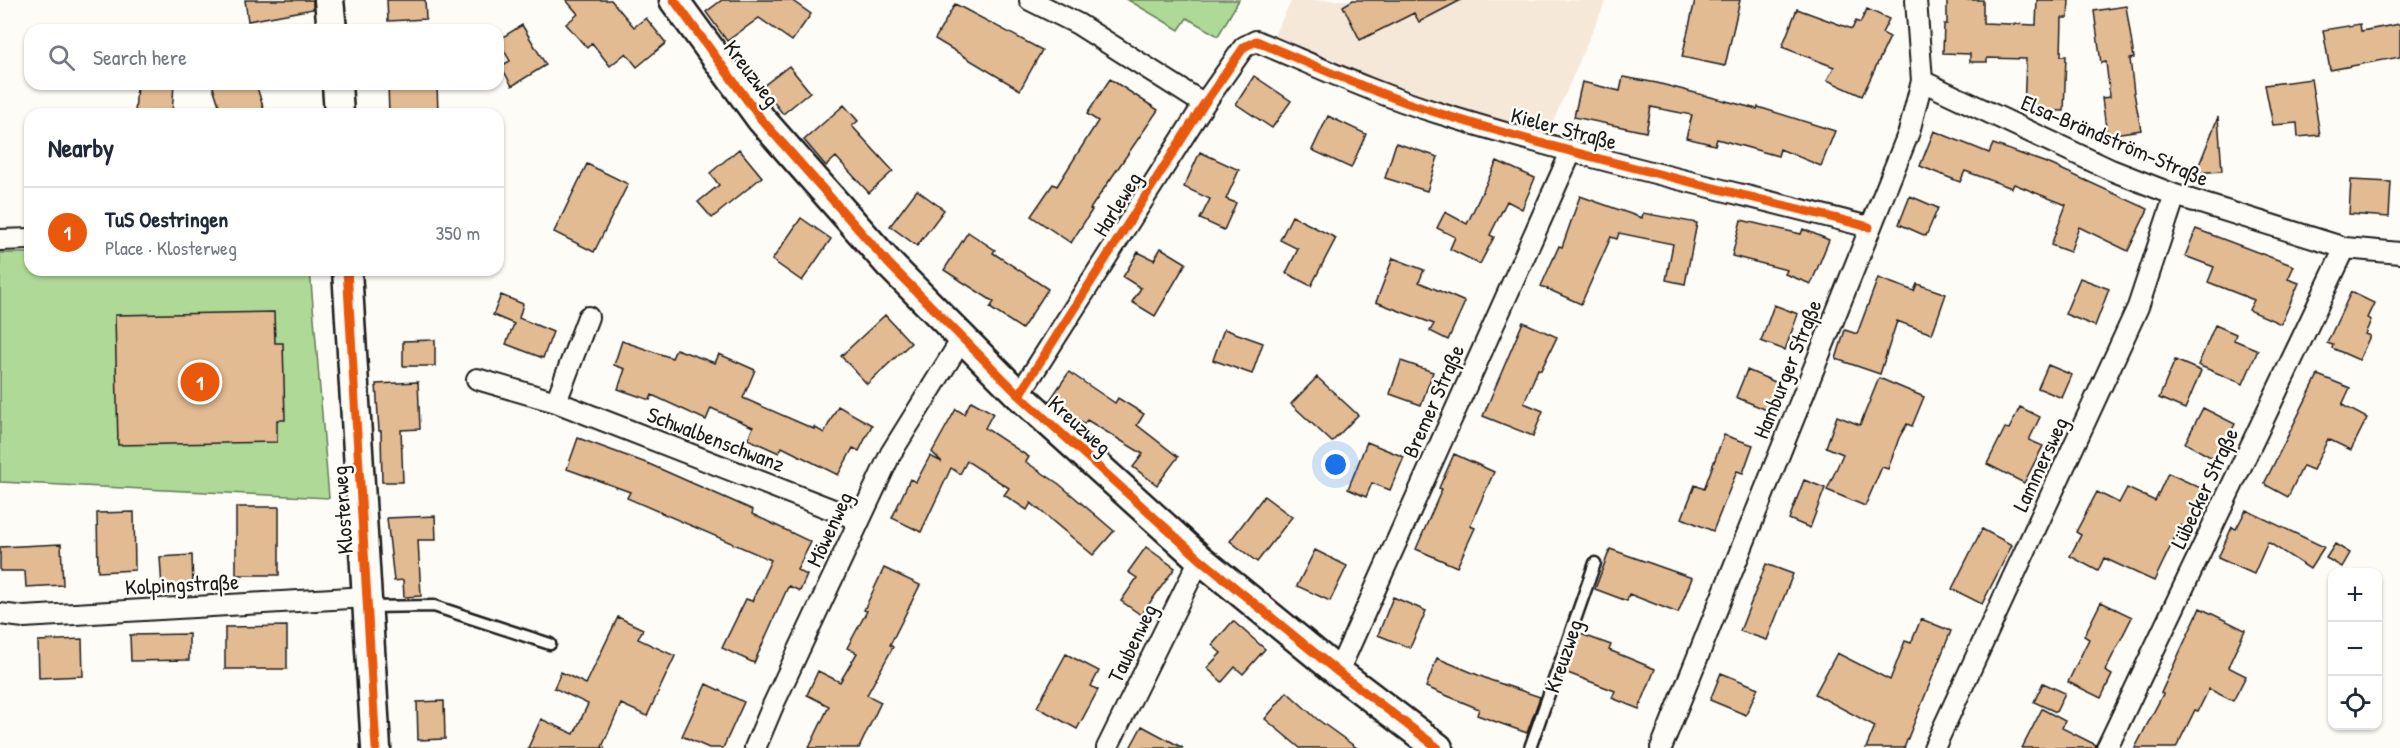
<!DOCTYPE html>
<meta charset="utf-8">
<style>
body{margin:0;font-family:"Patrick Hand",sans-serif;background:#f2f2f3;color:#1f2937}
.controls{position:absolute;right:18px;bottom:18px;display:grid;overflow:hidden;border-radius:12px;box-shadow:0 2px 4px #0004}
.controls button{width:54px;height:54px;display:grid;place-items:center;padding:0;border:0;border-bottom:2px solid #e0e1e3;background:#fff;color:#1f2937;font:30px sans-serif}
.you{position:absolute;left:1336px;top:465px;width:21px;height:21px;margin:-15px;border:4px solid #fff;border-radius:50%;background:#1a73e8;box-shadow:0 0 0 9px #1a73e833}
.badge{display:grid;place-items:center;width:39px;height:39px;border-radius:50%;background:#ea580c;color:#fff;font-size:20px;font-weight:700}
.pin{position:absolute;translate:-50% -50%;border:3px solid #fff;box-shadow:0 2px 6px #0006}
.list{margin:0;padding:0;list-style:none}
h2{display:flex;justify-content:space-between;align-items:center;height:78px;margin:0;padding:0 24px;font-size:26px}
h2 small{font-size:20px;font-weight:400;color:#747a83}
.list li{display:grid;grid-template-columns:39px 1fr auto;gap:18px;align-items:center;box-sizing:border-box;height:90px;padding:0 24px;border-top:2px solid #e0e1e3}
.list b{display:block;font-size:22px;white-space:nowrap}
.list p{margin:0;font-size:20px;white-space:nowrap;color:#747a83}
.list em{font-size:20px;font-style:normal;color:#747a83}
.icon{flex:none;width:33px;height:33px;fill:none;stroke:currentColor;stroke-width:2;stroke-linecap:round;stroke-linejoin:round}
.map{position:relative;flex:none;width:2400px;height:748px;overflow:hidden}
.search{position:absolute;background:#fff;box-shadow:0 2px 4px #0004;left:24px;top:24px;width:480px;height:66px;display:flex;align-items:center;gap:15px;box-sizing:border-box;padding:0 21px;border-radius:18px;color:#747a83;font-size:22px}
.panel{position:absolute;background:#fff;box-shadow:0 2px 4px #0004;left:24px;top:108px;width:480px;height:168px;border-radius:18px}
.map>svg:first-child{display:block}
.built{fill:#f5e8d9}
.green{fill:#aed996;stroke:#657a59;stroke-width:1.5}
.building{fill:#e3bb93;stroke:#1c1c1c;stroke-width:1.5}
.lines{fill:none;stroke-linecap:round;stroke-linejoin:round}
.lane-casing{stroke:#1c1c1c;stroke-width:15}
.street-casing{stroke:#1c1c1c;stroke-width:24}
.secondary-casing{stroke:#1c1c1c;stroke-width:33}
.lane{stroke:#fdfcf7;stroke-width:10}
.street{stroke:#fdfcf7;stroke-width:20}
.secondary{stroke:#fdfcf7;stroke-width:28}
.cycleway-casing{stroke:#fdfcf7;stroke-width:13}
.cycleway{stroke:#e8590c;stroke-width:9}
.labels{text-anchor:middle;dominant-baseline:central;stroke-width:5;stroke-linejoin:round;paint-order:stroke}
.street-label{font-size:22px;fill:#1c1c1c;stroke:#fdfcf7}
</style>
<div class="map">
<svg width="2400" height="748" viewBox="0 0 2400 748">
<rect width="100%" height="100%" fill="#fdfcf7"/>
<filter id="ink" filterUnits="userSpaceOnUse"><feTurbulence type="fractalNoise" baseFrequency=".0167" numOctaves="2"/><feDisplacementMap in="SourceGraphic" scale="12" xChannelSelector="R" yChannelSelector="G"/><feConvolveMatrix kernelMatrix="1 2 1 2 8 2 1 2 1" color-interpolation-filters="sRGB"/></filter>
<g filter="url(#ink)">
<path class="built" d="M1292 0H1606L1546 138 1449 109 1356 76 1272 39Z"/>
<path class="green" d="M1128 0H1239L1218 36 1187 18 1179 30Z
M0 253H30V270H310L329 498 0 482Z"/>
<path class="building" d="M245 0H313V9L248 21Z
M387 0H425L426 19 388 21Z
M566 0H611L634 27 646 18 666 43 637 67 626 53 610 66 592 43 587 48 566 24 578 14Z
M722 0H791L811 14 792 41 759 18 727 41 706 12Z
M1353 0H1461L1419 22 1414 13 1360 40 1343 6Z
M1695 0H1740L1725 66 1682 57Z
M1947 0H1983V23L2036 25 2037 0H2069L2068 18H2062L2061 56H2066L2064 111 2024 110 2026 59 1987 58V62H1970V54L1943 53 1944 24H1947Z
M955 4 1042 50 1020 90 935 39Z
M2126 6 2134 58 2130 59 2134 93 2141 130 2107 135 2102 98 2110 97 2106 62 2101 63 2094 11Z
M1797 9 1852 29 1856 21 1860 23 1867 9 1889 19 1882 33 1890 37 1862 96 1827 80 1834 67 1782 47Z
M2360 24 2361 31 2400 24V57L2330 70 2323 30Z
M522 25 546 65 512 86 501 66 510 61 498 40Z
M789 66 810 92 783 114 762 87Z
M1254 76 1291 101 1272 128 1236 104Z
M1623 77 1657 83 1757 109 1758 107 1835 131 1821 166 1780 149 1778 156 1717 139 1715 145 1686 138 1692 115 1651 107 1646 132 1574 117 1582 82 1620 91Z
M1110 79 1158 110 1090 209 1092 210 1071 243 1031 216 1053 184 1057 186 1098 121 1087 114Z
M2311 79 2320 135 2298 137 2297 123 2273 125 2265 85Z
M137 84H174L172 114H135Z
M212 84H256L264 110 251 114H222Z
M388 84H437L438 114H389Z
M844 105 858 121 852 126 893 171 869 193 836 157 826 166 804 140Z
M1328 116 1366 134 1351 168 1312 150Z
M2218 117 2222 171 2196 173Z
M1934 131 1989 153 1993 144 2052 165 2148 209 2128 251 2079 227 2070 252 2051 245 2066 205 2014 184 2012 188 1965 171 1960 182 1920 166Z
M1396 143 1438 157 1427 191 1385 178Z
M739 149 762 177 712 218 698 202 719 185 710 173Z
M1200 152 1239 170 1226 199 1236 203 1224 230 1200 219 1210 199 1184 187Z
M1497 161 1535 178 1522 209 1507 201 1490 235 1494 237 1480 264 1450 249 1455 237 1437 228 1445 212 1467 224Z
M587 164 628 184 594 252 554 232Z
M2351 180 2391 182 2389 217 2349 214Z
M917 190 944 210 917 246 890 226Z
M1580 196 1642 218 1643 213 1697 223 1685 284 1666 280 1673 244 1619 233 1617 239 1611 237 1581 304 1541 286 1559 246 1562 247Z
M1910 196 1938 208 1926 236 1899 224Z
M1292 216 1336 238 1311 286 1286 273 1298 249 1280 240Z
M801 218 831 239 802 281 772 260Z
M1741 220 1801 234 1803 229 1829 240 1811 284 1785 274 1787 270 1732 256Z
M2196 229 2294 266 2288 279 2299 283 2281 324 2249 310 2254 300 2208 282 2214 267 2185 256Z
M968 232 995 250 993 253 1048 289 1022 329 990 308 994 302 944 270Z
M1161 248 1186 263 1155 316 1132 302 1141 288 1123 277 1138 252 1154 260Z
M1393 258 1424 270 1419 282 1465 302 1448 340 1430 331 1434 324 1376 302Z
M1878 278 1914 291 1917 284 1946 294 1932 334 1897 321 1880 374 1836 359 1845 330 1857 334Z
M2080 278 2109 289 2095 326 2065 314Z
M2351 292 2374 303 2367 318 2371 320 2365 334 2370 336 2359 360 2332 348 2333 345 2327 343Z
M501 295 523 304 519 318 553 332 543 358 506 344 514 324 493 315Z
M1774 305 1798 314 1785 350 1761 341Z
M274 312 275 343H283L285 420H277V442L118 445 115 315Z
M885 315 911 343 867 384 841 356Z
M1523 322 1557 337 1541 370 1538 369 1524 403 1543 411 1533 436 1483 416Z
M2215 325 2236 334 2234 340 2258 350 2243 384 2198 365Z
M1224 329 1263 343 1252 374 1213 360Z
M435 340V366H403V341Z
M622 341 672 358 676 349 715 363 719 354 755 370 743 398 814 429V427L824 433 838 406 872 425 859 451 853 448 838 475 782 447 779 453 748 439 753 427 711 408 706 420 652 395 650 400 618 389 625 369 614 365Z
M2175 360 2201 371 2185 409 2159 398Z
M1401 361 1433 372 1421 405 1390 394Z
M2048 365 2072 375 2062 398 2038 388Z
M1747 370 1780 384 1769 411 1736 397Z
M1069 372 1115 403 1118 398 1144 414 1137 425 1178 457 1157 485 1133 467 1143 454 1087 420 1084 424 1050 400Z
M2318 375 2350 388 2342 405 2367 418 2351 450 2328 439 2313 470 2303 466 2288 497 2264 484Z
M1317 377 1358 415 1332 442 1291 404Z
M1879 378 1924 397 1912 426 1907 424 1899 438 1888 469 1882 467 1865 506 1827 490 1843 454 1826 447 1837 416 1860 425Z
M418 382 420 429 401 430 403 482H382L381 431H379L376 384Z
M971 401 993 413 985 428 1029 457 1026 462 1059 484 1114 531 1093 555 1031 503 1027 510 1004 495 1009 488 967 461 960 474 951 468 921 532 892 518 910 479 916 482 930 456 942 462 932 452 956 409 964 414Z
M2020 407 2040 417 2029 440 2043 446 2024 483 1987 464 2005 428 2009 429Z
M2203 408 2235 424 2216 460 2185 443Z
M1724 435 1753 445 1743 473 1737 471 1713 531 1682 518 1695 485 1704 489Z
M578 438 649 464 692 483 753 510 752 514 811 542 797 570 807 575 800 591 789 586 787 589 754 663 722 648 746 599 752 601 771 560 627 498 630 492 567 469Z
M1367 442 1404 457 1390 490 1372 483 1366 497 1348 489Z
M1454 454 1494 472 1470 526 1475 528 1457 567 1416 549 1442 489 1439 488Z
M2168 473 2205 490 2187 528 2181 525 2154 581 2104 558 2098 571 2070 556 2081 535 2076 532 2097 492 2119 503 2127 488 2155 501Z
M1804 480 1825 488 1810 528 1789 519Z
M1264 496 1292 517 1257 562 1230 541Z
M236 507H279V575H236Z
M2246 510 2324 547 2310 569 2268 542 2254 574 2218 558 2232 527 2236 529Z
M134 512 135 570 98 572 97 513Z
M435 516 436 540H418L421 596 404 597 403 580 394 581 387 518Z
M1982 529 2012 545 1982 604 1952 589Z
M61 544 63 585 26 587 25 571H0V547Z
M2335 544 2350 553 2342 567 2326 558Z
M1146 547 1175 568 1141 615 1121 601 1137 578 1128 572Z
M1610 549 1692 578 1678 613 1629 594 1627 601 1595 589Z
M1315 550 1347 566 1330 601 1297 586Z
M192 555 193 586 162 588 160 557Z
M1766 564 1793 574 1767 640 1740 631Z
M884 568 920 585 890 645 893 647 867 695 881 702 859 748H809L829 706 807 695 818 671 840 682 857 653 847 648 867 611 864 610Z
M1393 597 1426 611 1410 648 1378 635Z
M2101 602 2132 617 2105 671 2112 675 2101 698 2068 682 2089 639 2084 636Z
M2200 608 2245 630 2228 667 2246 676 2233 701 2209 689 2198 711 2195 710 2176 748H2135L2163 694 2161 693Z
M618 617 643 629 638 639 675 656 647 716 621 704 602 747 605 748H528L541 719 574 734 588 704 554 688 561 672 586 684Z
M1921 619 1951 631 1904 748H1866L1875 726 1815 694 1837 653 1890 680 1905 641 1911 643Z
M1233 621 1265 649 1243 674 1235 667 1222 682 1207 668 1221 653 1212 645Z
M287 626V669H225V627Z
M1578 633 1611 645 1609 650 1655 669 1639 709 1612 698 1615 691 1565 672Z
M189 634V660L131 661 130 635Z
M82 639 83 676 39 678 38 641Z
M1066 654 1099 671 1091 686 1098 690 1077 729 1037 707Z
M1437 658 1490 680 1540 697 1527 733 1477 715 1479 709 1426 687Z
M1721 673 1758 688 1746 715 1710 700Z
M2043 683 2065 693 2056 712 2034 702Z
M706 684 744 702 723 748H709L682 736Z
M1287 692 1317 719 1357 748H1300L1265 719Z
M444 701 445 739 418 740 417 702Z
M2042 709 2065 721 2062 728 2096 745 2095 748H2022Z
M1142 726 1183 748H1130Z"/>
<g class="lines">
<defs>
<path id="lane" d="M368 607 434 606 550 644
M1530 748 1595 563"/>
<path id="street" d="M1030 0 1078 24 1204 104
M1922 81 2111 170 2175 195 2345 248 2400 253
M0 240 30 239
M588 317 556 402 859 520
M477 379 556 402
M1019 395 1204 104 1244 47 1256 41C1316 66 1376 94 1438 113 1580 157 1726 190 1869 227
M0 614 24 617 367 597
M1338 672 1572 150
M755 748 774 703 891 453 962 339
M1107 748 1200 559
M1661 748 1909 132 1922 81 1916 0
M1934 748 2138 307 2175 195
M2107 748 2345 248"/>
<path id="secondary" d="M329 0 332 30
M674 0 761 119 890 265 1019 395 1200 559 1338 672 1438 748
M337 84 339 114
M347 270 376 748"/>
</defs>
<use href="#lane" class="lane-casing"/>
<use href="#street" class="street-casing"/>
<use href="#secondary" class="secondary-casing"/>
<use href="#lane" class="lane"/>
<use href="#street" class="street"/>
<use href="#secondary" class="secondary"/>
<defs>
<path id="cycleway" d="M674 0 761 119 890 265 1019 395 1200 559 1338 672 1438 748
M347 270 376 748
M1019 395 1204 104 1244 47 1256 41C1316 66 1376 94 1438 113 1580 157 1726 190 1869 227"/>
</defs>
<use href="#cycleway" class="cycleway-casing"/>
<use href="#cycleway" class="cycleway"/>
</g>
</g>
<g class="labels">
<g class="street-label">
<text transform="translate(752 73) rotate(53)">Kreuzweg</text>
<text transform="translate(1564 128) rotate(15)">Kieler Straße</text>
<text transform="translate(2115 140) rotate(23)">Elsa-Brändström-Straße</text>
<text transform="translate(1117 204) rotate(-58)">Harleweg</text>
<text transform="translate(1787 369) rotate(-68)">Hamburger Straße</text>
<text transform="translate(1433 401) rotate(-66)">Bremer Straße</text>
<text transform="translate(1080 425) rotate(42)">Kreuzweg</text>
<text transform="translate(716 439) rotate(21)">Schwalbenschwanz</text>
<text transform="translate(2040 464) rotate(-65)">Lammersweg</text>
<text transform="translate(2204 488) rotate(-65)">Lübecker Straße</text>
<text transform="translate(342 510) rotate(-94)">Klosterweg</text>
<text transform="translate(829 529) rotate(-65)">Möwenweg</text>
<text transform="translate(182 584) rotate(-3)">Kolpingstraße</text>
<text transform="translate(1132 643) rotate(-64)">Taubenweg</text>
<text transform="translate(1563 656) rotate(-71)">Kreuzweg</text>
</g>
</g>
</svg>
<div class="controls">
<button>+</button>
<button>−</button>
<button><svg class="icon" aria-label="locate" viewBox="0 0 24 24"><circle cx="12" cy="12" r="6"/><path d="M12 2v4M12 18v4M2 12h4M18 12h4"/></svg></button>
</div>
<div class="you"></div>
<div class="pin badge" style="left:200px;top:382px">1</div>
<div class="search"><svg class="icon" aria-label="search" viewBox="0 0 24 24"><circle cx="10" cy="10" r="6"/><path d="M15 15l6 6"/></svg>Search here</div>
<section class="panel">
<h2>Nearby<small></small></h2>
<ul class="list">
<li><span class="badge">1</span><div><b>TuS Oestringen</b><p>Place · Klosterweg</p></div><em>350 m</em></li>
</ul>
</section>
</div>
